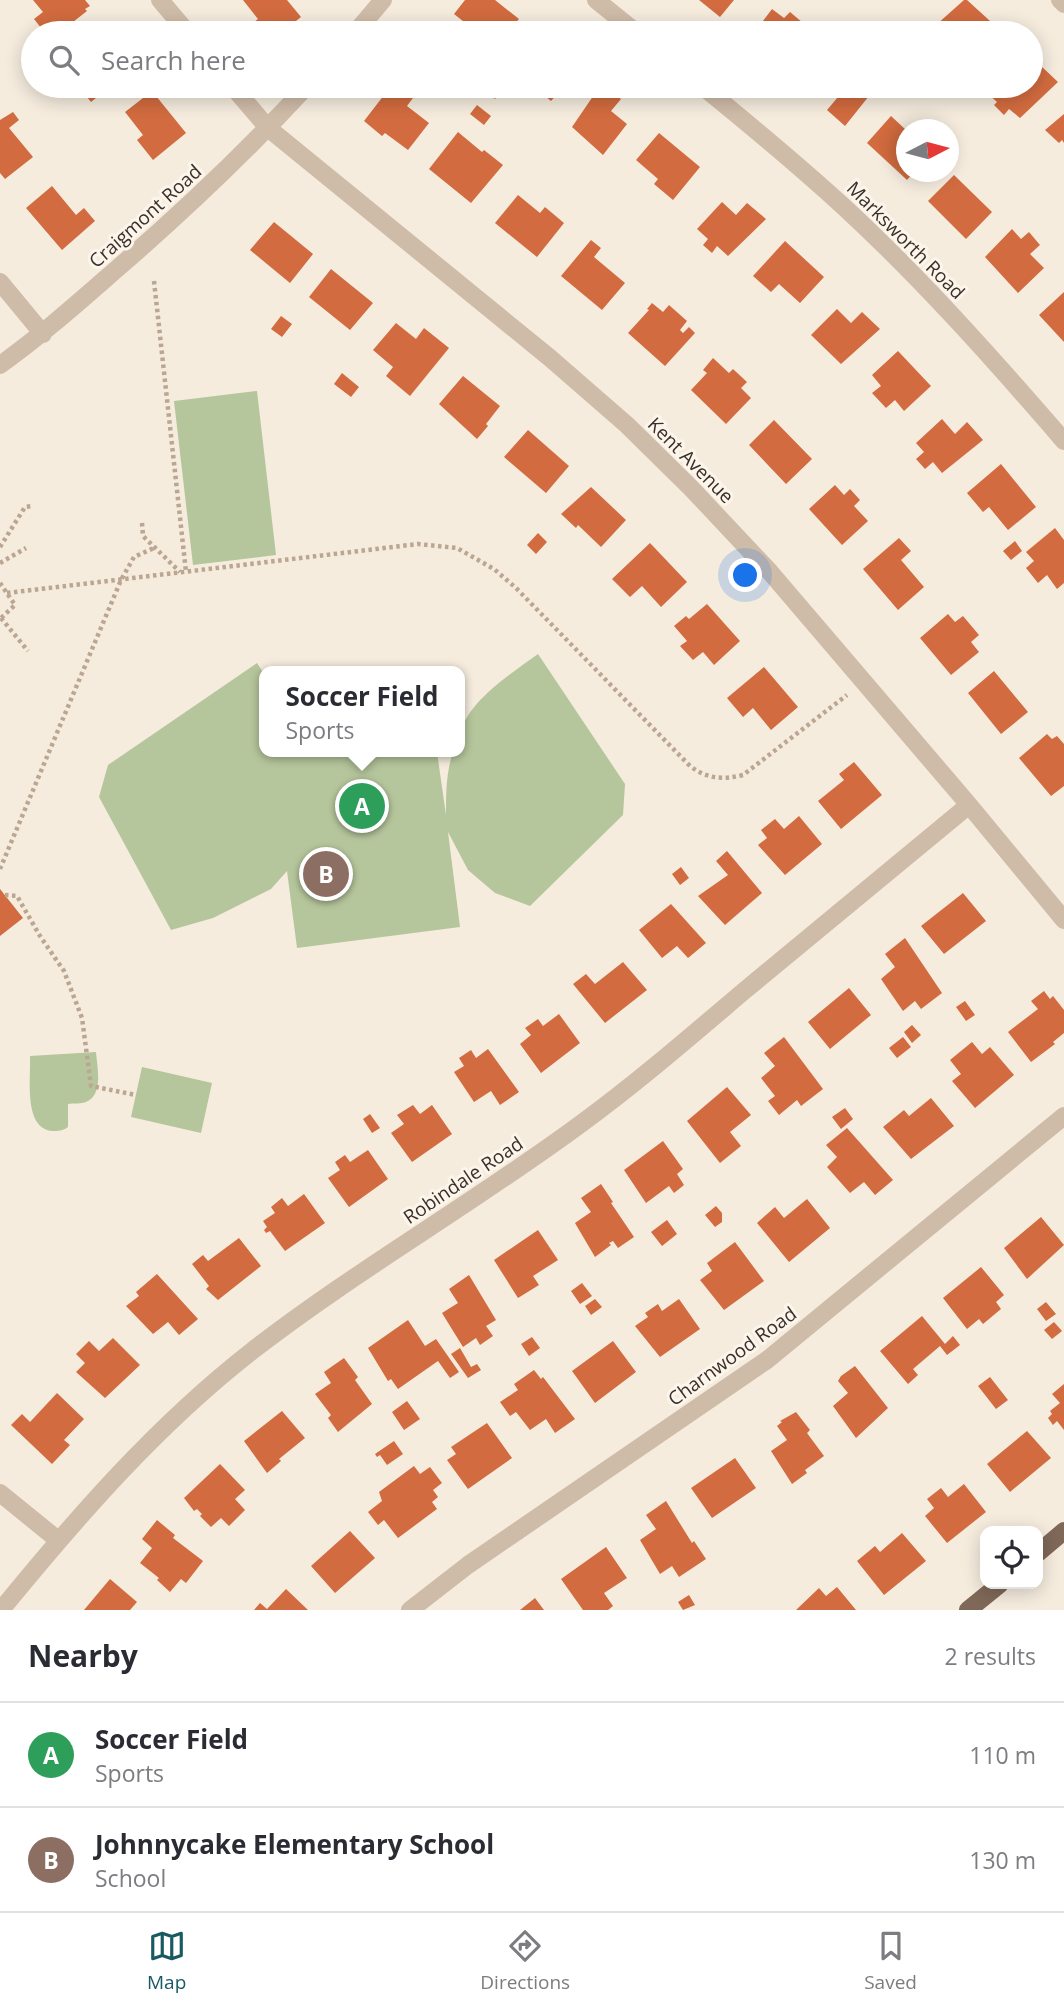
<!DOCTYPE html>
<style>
body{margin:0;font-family:"Open Sans",sans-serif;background:#f2f2f3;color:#2b2b33}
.controls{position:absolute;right:21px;bottom:21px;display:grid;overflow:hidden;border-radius:14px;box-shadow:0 4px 18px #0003}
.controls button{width:63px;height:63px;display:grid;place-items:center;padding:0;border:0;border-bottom:2px solid #e1e1e2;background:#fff;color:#2b2b33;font:35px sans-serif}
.compass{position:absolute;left:896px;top:119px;width:63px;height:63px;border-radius:50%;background:#fff;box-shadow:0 4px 18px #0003;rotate:84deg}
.you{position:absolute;left:746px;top:576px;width:24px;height:24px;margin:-18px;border:5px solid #fff;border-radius:50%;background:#1a73e8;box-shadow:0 0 0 10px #1a73e833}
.badge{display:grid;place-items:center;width:46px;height:46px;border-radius:50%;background:#195962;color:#fff;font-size:23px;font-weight:700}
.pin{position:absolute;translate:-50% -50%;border:4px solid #fff;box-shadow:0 2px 7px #0006}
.popup{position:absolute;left:259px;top:666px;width:206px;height:91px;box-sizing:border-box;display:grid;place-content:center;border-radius:14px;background:#fff;filter:drop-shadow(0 2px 5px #0005);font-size:23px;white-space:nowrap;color:#7c7c81}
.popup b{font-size:26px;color:#2b2b33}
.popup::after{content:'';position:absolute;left:50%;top:100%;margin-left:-14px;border:14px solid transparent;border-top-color:#fff}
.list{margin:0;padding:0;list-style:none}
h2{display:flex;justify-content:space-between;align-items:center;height:91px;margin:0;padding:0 28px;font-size:30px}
h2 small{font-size:23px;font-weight:400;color:#7c7c81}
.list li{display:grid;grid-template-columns:46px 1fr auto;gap:21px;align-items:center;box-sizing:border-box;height:105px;padding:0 28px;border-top:2px solid #e1e1e2}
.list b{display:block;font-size:26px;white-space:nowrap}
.list p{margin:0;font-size:23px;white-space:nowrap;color:#7c7c81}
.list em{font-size:23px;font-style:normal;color:#7c7c81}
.icon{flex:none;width:38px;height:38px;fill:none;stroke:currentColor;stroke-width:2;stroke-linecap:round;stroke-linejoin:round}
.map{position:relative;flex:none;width:1064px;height:1610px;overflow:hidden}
.search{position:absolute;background:#fff;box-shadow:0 4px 18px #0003;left:21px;right:21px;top:21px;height:77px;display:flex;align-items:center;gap:18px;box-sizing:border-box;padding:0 24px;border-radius:38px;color:#7c7c81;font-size:26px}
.sheet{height:301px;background:#fff}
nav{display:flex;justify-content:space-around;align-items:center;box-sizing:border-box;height:98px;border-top:2px solid #e1e1e2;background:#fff;font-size:19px;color:#7c7c81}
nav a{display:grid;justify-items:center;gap:4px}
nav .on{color:#195962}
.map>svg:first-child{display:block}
.green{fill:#b6c69c}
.building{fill:#d26b3f}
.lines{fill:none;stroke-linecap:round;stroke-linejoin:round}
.path{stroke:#bba692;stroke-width:4.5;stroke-dasharray:3.5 3.5;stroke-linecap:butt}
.minor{stroke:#cfbca8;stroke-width:18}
.major{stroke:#7f6858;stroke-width:18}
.labels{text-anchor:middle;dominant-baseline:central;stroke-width:6;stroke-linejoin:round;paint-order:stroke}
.street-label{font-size:19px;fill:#3b3029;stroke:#fcf5eb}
</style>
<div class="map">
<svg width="1064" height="1610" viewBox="0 0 1064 1610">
<rect width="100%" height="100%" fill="#f5ecde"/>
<path class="green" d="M257 391 276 555 193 565 174 401Z
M538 654 625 784 623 815 530 906 495 893 468 870 448 832 460 927 297 948 287 871 271 889 213 918 171 930 99 797 108 765 257 663 264 674V752H437L446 815C446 793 446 773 453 752H460C460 745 459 736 461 730 472 698 512 673 538 654Z
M96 1052C97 1066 104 1095 86 1102 82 1104 73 1103 68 1104V1127C63 1131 58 1131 52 1131 23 1128 31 1078 30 1056Z
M142 1067 212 1083 201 1133 131 1117Z"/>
<path class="building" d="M33 0H85L90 6 85 9 87 11 59 33 57 31 45 33 34 19 43 12Z
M243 0H287L301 17 281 33H257L250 25 258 19Z
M465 0H495L519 19 507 33H478L454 14Z
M699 0H734L720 17Z
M964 0H967L1001 31 945 33 936 25Z
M772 9 784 18 790 12 809 28 805 33H754Z
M1040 65 1058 82 1020 118 1009 109 1004 115 994 105 997 102 985 91 990 86H1031V74Z
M88 86H111L91 102 82 91Z
M391 86H397L413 98 407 106 429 123 408 150 385 133 382 136 364 121Z
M488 86H503L505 87 495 99 484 91Z
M544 86H564L551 101 539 91Z
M600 86H604L621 99 611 111 627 124 603 155 572 127Z
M824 86H877L845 126 827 110 838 97Z
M152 91 186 133 153 160 137 140 143 135 125 112Z
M477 105 491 116 484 125 470 114Z
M13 112 19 120 9 128 33 157 5 179 0 173V120Z
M1064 114V143L1062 140 1059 143 1045 130Z
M891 116 906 130V172H914L907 180 867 143Z
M458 132 482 152 484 150 503 165 471 203 429 169Z
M659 133 700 167 673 200 654 184 658 179 636 160Z
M954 175 992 212 966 239 928 201Z
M52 186 76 215 84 208 95 221 62 250 26 208Z
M518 195 540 213 545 207 564 223 537 257 495 223Z
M722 202 736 215 747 203 766 219 728 256 717 246 712 253 703 245 708 239 697 229Z
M274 222 313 254 290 283 250 250Z
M1012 229 1021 239 1029 232 1040 245 1030 254 1044 268 1018 293 985 257Z
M591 240 601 248 594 257 625 283 602 310 561 276Z
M785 241 824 277 800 303 779 284 771 292 753 276Z
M331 269 373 303 350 330 309 297Z
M1064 292V342L1039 315Z
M652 303 663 312 669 305 687 321 680 330 683 333 689 327 695 333 665 366 628 333 649 310 647 309Z
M837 309 851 323 862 312 880 329 841 364 811 335Z
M281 316 292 324 282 337 271 329Z
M396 323 416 339 424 328 449 348 410 396 386 376 393 367 373 350Z
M898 351 931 386 904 411 895 400 886 408 872 393 881 386 872 375Z
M713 358 729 373 733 369 747 382 741 388 751 398 726 424 691 390 707 373 703 370Z
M342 373 359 387 351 397 334 384Z
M463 376 500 406 486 424 488 426 477 439 439 404Z
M942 419 955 434 967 422 983 440 942 473 933 462 925 469 916 459 924 452 916 443Z
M774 420 812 459 786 484 749 445Z
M528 430 569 466 546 493 504 457Z
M1001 464 1036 507 1008 530 989 507 983 512 967 493Z
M835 485 844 495 850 489 860 500 854 506 868 521 842 545 809 509Z
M591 487 626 520 601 547 578 525 576 528 561 514Z
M1055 528 1064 540V583L1057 589 1047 575 1038 583 1026 568 1034 561 1026 552Z
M538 533 547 542 536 554 527 545Z
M899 538 911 551 901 560 924 587 898 610 863 569Z
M1015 541 1022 551 1011 560 1003 551Z
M650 543 687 582 661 607 642 586 630 597 612 579Z
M707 604 740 641 714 665 703 652 693 660 680 646 687 641 674 626 686 616 689 619Z
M948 614 955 622 963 616 979 635 971 642 979 652 951 675 920 638Z
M764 667 798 707 771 730 753 708 743 717 727 698Z
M994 671 1028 712 1001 734 968 693Z
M1047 734 1052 739 1057 736 1064 744V786L1051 796 1019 758Z
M854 762 882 795 841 829 818 801 844 780 839 774Z
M799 816 822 844 785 875 758 845 767 838 761 830 775 819 784 829Z
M727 851 762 893 725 925 698 896 728 875 716 861Z
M681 867 689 878 680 885 672 874Z
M0 889 23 918 0 936Z
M963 893 986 921 944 954 921 926Z
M671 904 706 943 688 958 677 946 662 958 639 930Z
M905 938 942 993 921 1009 915 1001 903 1011 881 979 895 967 885 954Z
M623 962 647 990 605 1023 573 984 586 974 595 984Z
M849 988 871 1015 830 1049 808 1022Z
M1044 991 1050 999 1053 996 1064 1010V1033L1053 1042 1055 1044 1031 1062 1008 1032 1038 1009 1031 1001Z
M965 1001 975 1015 966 1021 956 1007Z
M559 1014 580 1043 541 1073 520 1044 531 1035 525 1028 538 1019 543 1026Z
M912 1025 921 1035 912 1043 904 1032Z
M784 1037 823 1089 801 1106 797 1100 779 1115 768 1101 775 1096 761 1078 775 1066 764 1053Z
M903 1037 911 1047 897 1058 889 1048Z
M972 1042 982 1054 990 1047 1014 1075 975 1108 952 1081 961 1074 950 1060Z
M488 1049 519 1092 500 1105 491 1091 474 1102 454 1072 464 1066 459 1058 471 1050 476 1058Z
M727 1087 751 1115 730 1132 741 1146 720 1163 687 1121Z
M931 1098 954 1126 911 1159 883 1127 904 1110 909 1116Z
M413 1105 420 1114 432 1105 452 1134 412 1162 391 1133 404 1124 397 1115Z
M845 1108 853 1119 841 1129 832 1117Z
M370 1114 380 1128 372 1133 363 1119Z
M847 1128 893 1180 875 1195 864 1182 850 1193 827 1167 837 1157 826 1145Z
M663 1141 683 1169 677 1174 684 1185 674 1193 669 1186 646 1203 624 1170Z
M368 1150 388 1179 349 1207 328 1178 340 1170 335 1162 345 1155 350 1162Z
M601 1184 613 1202 611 1203 634 1237 618 1248 613 1241 609 1243 611 1245 595 1257 575 1223 591 1212 581 1198Z
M304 1194 325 1223 285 1251 270 1231 266 1233 264 1230 267 1227 263 1221 275 1213 271 1207 282 1198 288 1206Z
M807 1199 830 1228 789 1262 757 1223 775 1207 784 1218Z
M716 1206 722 1213V1222L715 1227 705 1215Z
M1041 1217 1064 1245 1027 1279 1004 1248Z
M667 1220 677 1234 662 1246 651 1232Z
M538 1230 558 1260 533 1276 539 1285 518 1298 494 1260Z
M239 1238 261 1266 218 1300 206 1289 209 1286 192 1264 203 1255 208 1261Z
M735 1242 764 1281 724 1310 700 1280 712 1271 707 1263Z
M981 1267 1004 1295 996 1302 1001 1309 983 1324 979 1319 967 1329 943 1298Z
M157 1274 198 1319 179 1335 168 1322 153 1334 126 1306 139 1296 136 1292Z
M469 1275 496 1320 486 1326 493 1336 480 1345 476 1338 463 1347 442 1313 458 1303 449 1289Z
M582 1283 592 1296 580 1304 571 1291Z
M595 1299 602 1307 591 1315 585 1306Z
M679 1299 700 1329 660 1357 635 1326 648 1317 645 1313 658 1304 662 1311Z
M1046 1302 1056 1314 1046 1321 1037 1309Z
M922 1316 945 1344 953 1336 960 1345 947 1355 940 1346 913 1369 918 1375 908 1384 880 1351Z
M408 1320 425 1346 436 1339 459 1372 450 1378 438 1361 398 1389 391 1379 388 1381 368 1348Z
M1054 1322 1062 1331 1052 1339 1044 1330Z
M532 1337 540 1348 529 1356 521 1344Z
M113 1338 140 1365 105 1398 76 1372 85 1363 76 1354 89 1341 99 1351Z
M613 1341 636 1372 595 1403 572 1371Z
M460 1348 471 1367 477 1364 481 1370 468 1378 451 1354Z
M344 1358 358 1377 355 1380 372 1404 338 1432 328 1418 331 1415 315 1394 331 1383 324 1372Z
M855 1366 888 1408 856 1438 833 1406 848 1393 838 1381 841 1376Z
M534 1370 541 1379 543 1377 575 1419 555 1433 546 1419 530 1430 516 1412 510 1416 500 1402 518 1390 514 1384Z
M990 1377 1008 1400 996 1409 978 1386Z
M1064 1384V1430L1057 1421 1053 1425 1048 1418 1052 1414 1050 1411 1060 1403 1052 1394Z
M57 1393 84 1419 64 1440 70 1445 52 1464 11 1425 22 1414 30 1422Z
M407 1401 420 1419 404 1430 392 1412Z
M282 1411 305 1438 279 1459 281 1461 267 1473 244 1441Z
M796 1412 810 1430 807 1433 824 1456 805 1470 807 1473 792 1484 771 1451 787 1440 777 1426 782 1422 780 1421Z
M487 1423 512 1458 468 1489 447 1460 456 1454 451 1447Z
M1027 1431 1051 1458 1010 1492 987 1464Z
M394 1441 403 1454 387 1465 380 1455 377 1457 375 1454Z
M735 1458 756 1488 712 1518 691 1488Z
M220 1464 245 1490 235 1499 245 1510 229 1526 221 1518 211 1527 200 1516 202 1514 197 1509 194 1511 184 1498Z
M414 1466 420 1474 430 1467 442 1483 433 1490 438 1497 432 1502 437 1509 398 1538 384 1520 378 1525 368 1512 382 1501 379 1492Z
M964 1484 986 1512 947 1543 925 1516 934 1508 927 1499 941 1488 948 1497Z
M666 1501 692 1543 694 1541 706 1559 679 1577 672 1566 660 1574 640 1540 656 1529 646 1515Z
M157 1520 175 1535 173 1538 203 1561 186 1583 181 1579 170 1592 157 1580 159 1578 140 1563 152 1548 142 1539Z
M350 1531 375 1558 335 1593 311 1566Z
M902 1533 926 1561 884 1595 857 1561 875 1546 880 1552Z
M606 1547 627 1578 604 1593 613 1606 608 1610H583L561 1579Z
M110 1579 137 1602 130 1610H84Z
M837 1587 856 1610H796L819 1588 826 1596Z
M286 1589 308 1610H254L260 1603 267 1609Z
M689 1595 695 1605 683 1610 678 1602Z
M535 1598 544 1610H520Z"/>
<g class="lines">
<path class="path" d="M154 281 186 572
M142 523 143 536 180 572
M0 547 25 507 33 506
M0 563 26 548
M0 583 15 605 0 619
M7 593 418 544 457 548 494 569 516 588 690 766C707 779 723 780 743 775L847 695
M1 618 28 651
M0 869 121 580 134 557 154 548
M5 895 17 896 40 936 64 971 82 1018 91 1086 136 1095"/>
<path class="minor" d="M160 0 188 33
M596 0 637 33
M1060 0 1064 4
M355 33 383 0
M232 86 268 128 550 358 627 425 691 488 770 572 969 805 1064 920
M702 86C750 125 798 165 844 207 923 280 994 360 1064 441
M0 282 43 334
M0 365C42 335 80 301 119 267 185 210 248 150 307 86
M0 1493 58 1540
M1 1610C77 1517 157 1425 252 1351 358 1269 474 1203 582 1123 638 1082 691 1036 744 991 819 929 894 867 969 805
M410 1610 468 1565 767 1360 1064 1116"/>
<path class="major" d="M1038 1553 1064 1531
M968 1610 1000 1584"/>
</g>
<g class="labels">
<g class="street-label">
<text transform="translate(145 216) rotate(-42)">Craigmont Road</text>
<text transform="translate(906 240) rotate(45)">Marksworth Road</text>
<text transform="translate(691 460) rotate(45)">Kent Avenue</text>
<text transform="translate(463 1180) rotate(-34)">Robindale Road</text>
<text transform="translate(732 1356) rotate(-36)">Charnwood Road</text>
</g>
</g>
</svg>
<div class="controls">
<button><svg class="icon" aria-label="locate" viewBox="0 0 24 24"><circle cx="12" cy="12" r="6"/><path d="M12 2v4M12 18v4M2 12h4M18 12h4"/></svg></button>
</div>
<svg class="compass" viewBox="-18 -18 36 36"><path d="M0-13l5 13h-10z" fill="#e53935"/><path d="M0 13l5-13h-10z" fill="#7c7c81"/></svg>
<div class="you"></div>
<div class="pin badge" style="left:362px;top:806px;background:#2e9e5b">A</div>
<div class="popup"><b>Soccer Field</b>Sports</div>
<div class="pin badge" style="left:326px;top:874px;background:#8d6e63">B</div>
<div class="search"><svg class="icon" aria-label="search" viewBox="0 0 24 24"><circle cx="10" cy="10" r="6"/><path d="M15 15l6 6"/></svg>Search here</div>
</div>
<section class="sheet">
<h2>Nearby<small>2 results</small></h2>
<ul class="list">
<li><span class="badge" style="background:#2e9e5b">A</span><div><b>Soccer Field</b><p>Sports</p></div><em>110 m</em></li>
<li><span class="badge" style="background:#8d6e63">B</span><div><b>Johnnycake Elementary School</b><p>School</p></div><em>130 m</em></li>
</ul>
</section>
<nav>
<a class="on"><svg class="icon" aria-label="map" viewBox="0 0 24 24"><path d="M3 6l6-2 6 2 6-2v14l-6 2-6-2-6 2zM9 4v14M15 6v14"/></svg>Map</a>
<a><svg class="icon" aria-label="directions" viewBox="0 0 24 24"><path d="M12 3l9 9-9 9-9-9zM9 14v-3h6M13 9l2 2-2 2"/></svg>Directions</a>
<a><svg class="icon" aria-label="saved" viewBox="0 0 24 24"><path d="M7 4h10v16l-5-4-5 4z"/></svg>Saved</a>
</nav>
